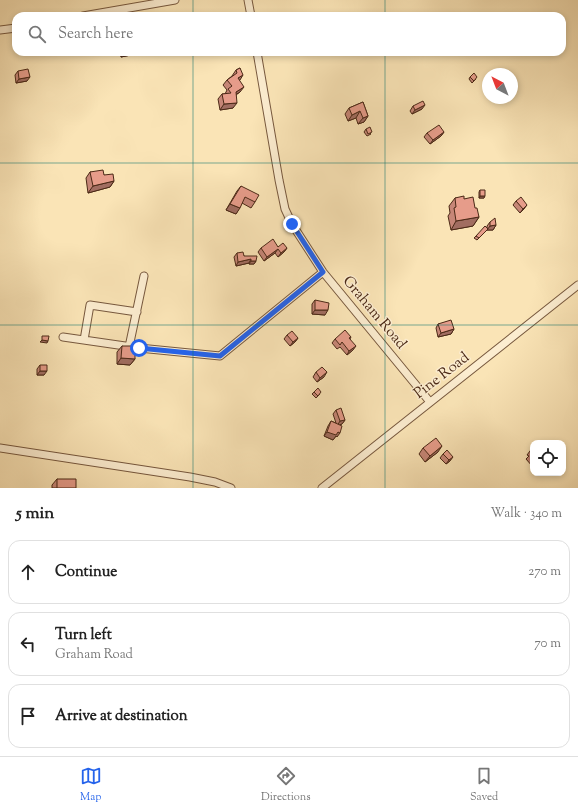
<!DOCTYPE html>
<meta charset="utf-8">
<style>
body{margin:0;font-family:"Sorts Mill Goudy",serif;background:#f6f6f6;color:#222}
.controls{position:absolute;right:12px;bottom:12px;display:grid;overflow:hidden;border-radius:8px;box-shadow:0 2px 6px #0003}
.controls button{width:36px;height:36px;display:grid;place-items:center;padding:0;border:0;border-bottom:1px solid #e0e0e0;background:#fff;color:#222;font:20px sans-serif}
.compass{position:absolute;left:482px;top:68px;width:36px;height:36px;border-radius:50%;background:#fff;box-shadow:0 2px 6px #0003;rotate:318deg}
.stop{position:absolute;width:12px;height:12px;margin:-9px;border:3px solid #2563eb;border-radius:50%;background:#fff}
.stop.end{background:#2563eb;border-color:#fff;box-shadow:0 1px 4px #0008}
.list{margin:0;padding:0;list-style:none}
h2{display:flex;justify-content:space-between;align-items:center;height:52px;margin:0;padding:0 16px;font-size:17px}
h2 small{font-size:13px;font-weight:400;color:#767676}
.list li{display:grid;grid-template-columns:26px 1fr auto;gap:12px;align-items:center;box-sizing:border-box;height:64px;margin:0 8px 8px;padding:0 8px;border:1px solid #e0e0e0;border-radius:12px}
.list b{display:block;font-size:15px;white-space:nowrap}
.list p{margin:0;font-size:13px;white-space:nowrap;color:#767676}
.list em{font-size:13px;font-style:normal;color:#767676}
.icon{flex:none;width:22px;height:22px;fill:none;stroke:currentColor;stroke-width:2;stroke-linecap:round;stroke-linejoin:round}
.map{position:relative;flex:none;width:578px;height:488px;overflow:hidden}
.search{position:absolute;background:#fff;box-shadow:0 2px 6px #0003;left:12px;right:12px;top:12px;height:44px;display:flex;align-items:center;gap:10px;box-sizing:border-box;padding:0 14px;border-radius:12px;color:#767676;font-size:15px}
.sheet{height:268px;background:#fff}
nav{display:flex;justify-content:space-around;align-items:center;box-sizing:border-box;height:56px;border-top:1px solid #e0e0e0;background:#fff;font-size:11px;color:#767676}
nav a{display:grid;justify-items:center;gap:2px}
nav .on{color:#2563eb}
.map>svg:first-child{display:block}
.lines{fill:none;stroke-linecap:round;stroke-linejoin:round}
.minor-casing{stroke:#77583e;stroke-width:9}
.minor{stroke:#fcedd0;stroke-width:7}
.wall{fill:#c68677;stroke:#4b2916}
.shaded-wall{fill:#a16d61;stroke:#4b2916}
.building{fill:#e69c8a;stroke:#4b2916}
.route{stroke:#2563eb;stroke-width:5}
.grid{fill:none;stroke:#0f766e;stroke-width:1;stroke-opacity:0.55}
.labels{text-anchor:middle;dominant-baseline:central;stroke-width:3;stroke-linejoin:round;paint-order:stroke}
.street-label{font-size:15px;fill:#4b2916;stroke:#fcedd0}
</style>
<div class="map">
<svg width="578" height="488" viewBox="0 0 578 488">
<rect width="100%" height="100%" fill="#fae4b6"/>
<filter id="stains"><feTurbulence type="fractalNoise" baseFrequency=".005" numOctaves="4"/><feColorMatrix values="0 0 0 0 .2 0 0 0 0 .09 0 0 0 0 .02 0 0 0 .5 -.17"/></filter>
<radialGradient id="worn" r=".72"><stop offset=".6" stop-color="#630" stop-opacity="0"/><stop offset="1" stop-color="#630" stop-opacity=".3"/></radialGradient>
<g class="lines">
<defs>
<path id="minor" d="M248 0 251 16
M83 16 175 0
M0 30 16 28
M257 52 279 180 285 209 292 224 323 272 430 402
M63 337 139 348 220 356 323 272
M84 340 90 305 137 312
M129 347 144 276
M0 448 190 477 215 482 231 488
M322 488 578 285"/>
</defs>
<use href="#minor" class="minor-casing"/>
<use href="#minor" class="minor"/>
</g>
<path class="wall" d="M120 52H133L131 55 121 57Z
M240 68 239 80 240 92 236 95 233 108 220 110 218 99 222 94H225L227 90 223 85 227 80 232 76 236 70Z
M18 71 27 81 16 83 15 75Z
M470 77 476 79 472 83 469 79Z
M363 102 368 116 364 122 358 124 356 118 348 121 345 114 349 108Z
M413 106 422 109 412 114 410 111Z
M366 129 371 134 367 136 364 132Z
M444 132 441 136 430 144 424 137 427 133Z
M90 172 104 175 114 181 110 187 88 193 86 178Z
M241 186 255 202 251 208 242 203 236 214 226 210 237 191Z
M480 190 484 198H479V192Z
M455 198 464 199 479 217 473 226 451 230 448 216 450 213 449 206Z
M516 201 524 209 520 213 513 205Z
M490 222 496 225 493 230H487L477 240 474 238 476 236 487 228V226Z
M278 247 287 248 284 252 278 257 275 253 264 261 258 252 261 248Z
M237 253 244 256 256 261 254 264H249V263L236 266 234 257Z
M315 300 325 315 312 314V304Z
M438 324 454 329 451 334 438 337 436 328Z
M287 335 298 338 295 342 290 346 284 339Z
M351 337 350 339 353 350 347 355 340 347 337 349 332 343 335 339Z
M122 346 131 350 135 359 130 365 117 364V352Z
M40 365 44 375H37V369Z
M316 372 324 377 317 382 313 377Z
M314 392 320 394 316 398 312 394Z
M336 410 345 420 342 424 340 425 337 437 336 436 333 440 324 436 328 426 331 421 336 423 333 414Z
M533 447V467L526 459 529 456 527 455Z
M423 448 438 452 425 462 419 454Z
M443 454 450 461 446 464 440 458Z
M57 479 76 488H52V485Z"/>
<path class="shaded-wall" d="M124 52H133L131 55 121 57Z
M243 75 240 80 234 83 238 78Z
M30 77 27 81 16 83 19 79Z
M244 87 240 92 232 97 236 92Z
M237 103 233 108 220 110 224 104Z
M425 105 422 109 412 114 415 110Z
M360 111 356 118 348 121 352 115Z
M368 116 364 122 358 124 363 118Z
M444 132 441 136 430 144 433 140Z
M114 181 110 187 88 193 93 186Z
M480 196H485L484 198H479Z
M230 204 240 208 236 214 226 210Z
M527 205 524 209 520 213 523 209Z
M479 217 473 226 451 230 456 221Z
M496 225 493 230H487L490 226Z
M287 248 284 252 278 257 281 253Z
M278 249 275 253 264 261 267 257Z
M251 259 249 263 236 266 238 262Z
M251 261H256L254 264H249Z
M315 310H328L325 315 312 314Z
M454 329 451 334 438 337 441 333Z
M298 338 295 342 290 346 293 342Z
M42 340 48 341 47 343 40 342Z
M356 346 353 350 347 355 349 351Z
M121 358 135 359 130 365 117 364Z
M40 371H47L44 375H37Z
M327 372 324 377 317 382 320 378Z
M345 420 342 424 337 426 340 421Z
M327 432H338L340 433 337 437 336 436 333 440 324 436Z
M442 446 438 452 425 462 430 456Z
M453 457 450 461 446 464 449 460Z"/>
<path class="building" d="M240 68 243 75 238 78 244 87 236 92 237 103 224 104 222 94 231 93 228 89 232 86 227 80 237 73 236 70Z
M28 69 30 77 19 79 18 71Z
M474 73 477 77 474 81 470 77Z
M423 101 425 105 415 110 413 106Z
M363 102 368 116 363 118 360 111 352 115 349 108Z
M439 125 444 132 433 140 427 133Z
M370 127 372 132 368 134 366 129Z
M103 170 104 175 113 174 114 181 93 186 90 172Z
M241 186 259 195 255 202 245 197 240 208 230 204Z
M480 190H485V196H480Z
M464 196V199L473 197 475 208H477L479 217 456 221 454 208 456 207 455 198Z
M521 197 527 205 523 209 516 201Z
M495 218 496 225 490 226V222Z
M485 226 488 229 479 238 476 236Z
M273 239 278 247 283 243 287 248 281 253 278 249 267 257 261 248Z
M243 252 244 256H257L256 261H251V259L238 262 237 253Z
M315 300 329 303 328 310H315Z
M451 320 454 329 441 333 438 324Z
M345 330 351 337 349 338 356 346 349 351 342 342 340 345 335 339Z
M292 331 298 338 293 342 287 335Z
M42 336H49L48 341 42 340Z
M122 346H132L131 350H135V359L121 358Z
M40 365H47V371H40Z
M322 367 327 372 320 378 316 372Z
M318 388 321 392 318 396 314 392Z
M341 408 345 420 340 421 336 410Z
M331 421 342 426 340 433 338 432 336 435 327 432Z
M436 438 442 446 430 456 423 448Z
M447 450 453 457 449 460 443 454Z
M533 451V456L530 453Z
M57 479H76V488H57Z"/>
<g class="lines">
<path class="route" d="M139 348 220 356 323 272 292 224"/>
</g>
<path class="grid" d="M193 0V16M385 0V16M193 52V488M385 52V488M0 163H578M0 325H578"/>
<g class="labels">
<g class="street-label">
<text transform="translate(374 313) rotate(50)">Graham Road</text>
<text transform="translate(442 376) rotate(-38)">Pine Road</text>
</g>
</g>
<rect width="100%" height="100%" filter="url(#stains)"/>
<rect width="100%" height="100%" fill="url(#worn)"/>
</svg>
<div class="controls">
<button><svg class="icon" aria-label="locate" viewBox="0 0 24 24"><circle cx="12" cy="12" r="6"/><path d="M12 2v4M12 18v4M2 12h4M18 12h4"/></svg></button>
</div>
<svg class="compass" viewBox="-18 -18 36 36"><path d="M0-13l5 13h-10z" fill="#e53935"/><path d="M0 13l5-13h-10z" fill="#767676"/></svg>
<div class="stop" style="left:139px;top:348px"></div>
<div class="stop end" style="left:292px;top:224px"></div>
<div class="search"><svg class="icon" aria-label="search" viewBox="0 0 24 24"><circle cx="10" cy="10" r="6"/><path d="M15 15l6 6"/></svg>Search here</div>
</div>
<section class="sheet">
<h2>5 min<small>Walk · 340 m</small></h2>
<ul class="list">
<li><svg class="icon" aria-label="ahead" viewBox="0 0 24 24"><path d="M12 20V5M6 11l6-6 6 6"/></svg><div><b>Continue</b></div><em>270 m</em></li>
<li><svg class="icon" aria-label="left" viewBox="0 0 24 24"><path d="M17 20v-9H6M10 6l-5 5 5 5"/></svg><div><b>Turn left</b><p>Graham Road</p></div><em>70 m</em></li>
<li><svg class="icon" aria-label="arrive" viewBox="0 0 24 24"><path d="M6 21V4h12l-3 4 3 4H6"/></svg><div><b>Arrive at destination</b></div></li>
</ul>
</section>
<nav>
<a class="on"><svg class="icon" aria-label="map" viewBox="0 0 24 24"><path d="M3 6l6-2 6 2 6-2v14l-6 2-6-2-6 2zM9 4v14M15 6v14"/></svg>Map</a>
<a><svg class="icon" aria-label="directions" viewBox="0 0 24 24"><path d="M12 3l9 9-9 9-9-9zM9 14v-3h6M13 9l2 2-2 2"/></svg>Directions</a>
<a><svg class="icon" aria-label="saved" viewBox="0 0 24 24"><path d="M7 4h10v16l-5-4-5 4z"/></svg>Saved</a>
</nav>
